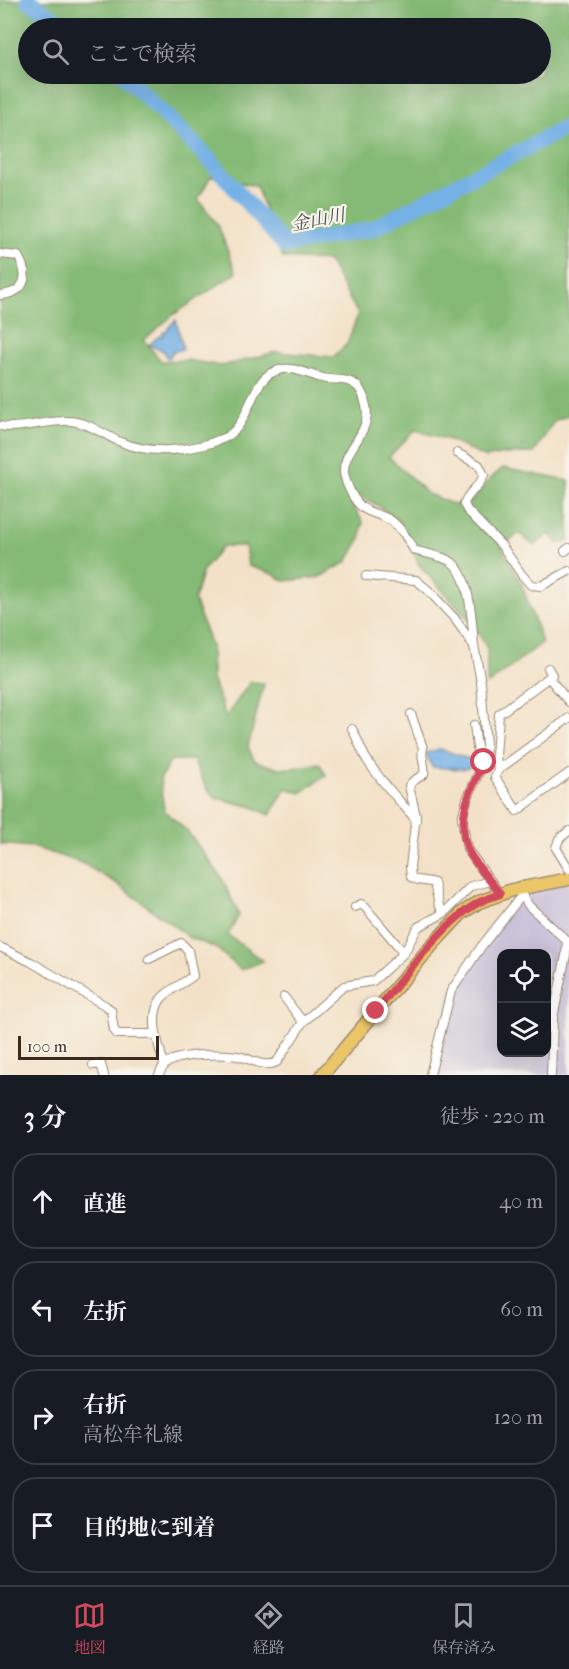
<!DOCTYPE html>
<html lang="ja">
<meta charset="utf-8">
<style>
body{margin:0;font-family:"IM FELL French Canon","Noto Serif JP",serif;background:#242831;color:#f1f3f6}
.controls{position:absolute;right:18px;bottom:18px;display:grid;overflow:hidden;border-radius:12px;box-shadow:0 6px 24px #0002}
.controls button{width:54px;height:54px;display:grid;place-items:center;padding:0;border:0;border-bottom:2px solid #363941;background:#171b24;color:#f1f3f6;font:30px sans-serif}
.scale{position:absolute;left:18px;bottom:15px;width:141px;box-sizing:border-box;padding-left:6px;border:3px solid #3b2a1e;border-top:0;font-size:16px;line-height:21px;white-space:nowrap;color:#3b2a1e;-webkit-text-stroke:4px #f7f3e8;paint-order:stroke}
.stop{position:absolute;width:18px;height:18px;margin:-14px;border:4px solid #d1495b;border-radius:50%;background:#fff}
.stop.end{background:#d1495b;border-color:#fff;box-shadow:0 2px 6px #0008}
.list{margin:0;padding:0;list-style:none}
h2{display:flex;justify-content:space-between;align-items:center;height:78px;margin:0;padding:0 24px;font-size:26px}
h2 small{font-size:20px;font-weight:400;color:#9ea1a6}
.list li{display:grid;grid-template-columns:39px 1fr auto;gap:18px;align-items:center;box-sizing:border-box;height:96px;margin:0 12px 12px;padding:0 12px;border:2px solid #363941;border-radius:24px}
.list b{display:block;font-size:22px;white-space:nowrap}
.list p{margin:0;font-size:20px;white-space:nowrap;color:#9ea1a6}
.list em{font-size:20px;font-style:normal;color:#9ea1a6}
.icon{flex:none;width:33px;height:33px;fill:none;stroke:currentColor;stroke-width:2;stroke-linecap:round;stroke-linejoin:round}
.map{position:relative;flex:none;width:569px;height:1075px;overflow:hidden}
.search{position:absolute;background:#171b24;box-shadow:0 6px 24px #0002;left:18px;right:18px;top:18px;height:66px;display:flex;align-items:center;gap:15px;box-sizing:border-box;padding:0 21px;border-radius:33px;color:#9ea1a6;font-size:22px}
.sheet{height:510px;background:#171b24}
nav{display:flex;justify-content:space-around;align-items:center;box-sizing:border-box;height:84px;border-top:2px solid #363941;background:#171b24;font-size:16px;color:#9ea1a6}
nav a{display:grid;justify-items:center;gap:3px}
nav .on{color:#d1495b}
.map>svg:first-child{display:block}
.industrial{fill:#c8bfd8;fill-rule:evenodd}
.forest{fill:#84ba75;stroke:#60724a;stroke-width:1.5;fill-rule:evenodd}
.water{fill:#74b0e6;stroke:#586d82;stroke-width:1.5}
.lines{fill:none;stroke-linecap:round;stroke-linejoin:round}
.river{stroke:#74b0e6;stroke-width:16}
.minor-casing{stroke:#978672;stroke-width:10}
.primary-casing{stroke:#978672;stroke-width:15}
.minor{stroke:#fff;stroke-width:8}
.primary{stroke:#eac669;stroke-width:12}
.route{stroke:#d1495b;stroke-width:8}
.labels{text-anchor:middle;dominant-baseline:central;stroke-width:4.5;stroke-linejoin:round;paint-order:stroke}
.water-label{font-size:18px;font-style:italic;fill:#4c525a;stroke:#f7f3e8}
</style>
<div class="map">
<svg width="569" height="1075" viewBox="0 0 569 1075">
<rect width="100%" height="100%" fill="#f7f3e8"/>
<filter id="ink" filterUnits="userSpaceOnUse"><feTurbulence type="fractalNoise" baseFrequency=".0167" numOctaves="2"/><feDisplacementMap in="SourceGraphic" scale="12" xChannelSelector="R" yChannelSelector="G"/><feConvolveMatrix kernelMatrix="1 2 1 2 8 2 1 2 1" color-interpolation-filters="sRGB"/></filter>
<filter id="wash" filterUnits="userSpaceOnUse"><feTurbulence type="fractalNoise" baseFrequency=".008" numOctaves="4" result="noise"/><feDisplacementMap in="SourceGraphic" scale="24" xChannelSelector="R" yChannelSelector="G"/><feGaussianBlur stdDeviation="1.35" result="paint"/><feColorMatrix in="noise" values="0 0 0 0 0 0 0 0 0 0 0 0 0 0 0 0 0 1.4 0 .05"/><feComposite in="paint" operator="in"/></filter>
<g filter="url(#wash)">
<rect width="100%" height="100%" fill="#f3e1c7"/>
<path class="industrial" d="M569 881V1075H430L451 991 522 892ZM502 954H546V1052H502Z"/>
<path class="forest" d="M0 0H569V415L554 421 534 453 504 454 485 458 450 440 415 430 389 457 428 494 455 505 472 501 489 480 503 468 569 481V541L559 544 549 534 534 546 519 533 502 548 521 582 542 643 487 685V648L473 624 419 565 401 523 377 505 358 495 352 505 363 522 360 539 347 562 320 577 285 581 273 574 248 566 245 546H223L203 570 194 600 211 646 212 679 226 717 250 682 264 683 248 747 254 760C280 772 290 769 319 763L326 775 301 793 286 788 270 815 253 807 216 798 206 787 193 760H171L160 779 164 810 187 831 222 878 239 915 228 935 263 961 241 970 216 948 190 938 116 883 82 863 33 847 0 844ZM28 28H540V74H28ZM211 176 256 186 283 258 328 261 358 314 347 344 333 357 276 352 222 366 187 360 161 361 144 340 173 315 236 273 218 225 198 199Z"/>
<path class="water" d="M176 320 183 349 172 352 170 357 167 358 164 351 149 345 159 336H163V332L167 331 169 327Z
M440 749 472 760 470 767 463 769 432 767 426 753Z"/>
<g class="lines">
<path class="river" d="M28 0 69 28
M123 74 210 160 285 246 372 229 569 126"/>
</g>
</g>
<g filter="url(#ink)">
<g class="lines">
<defs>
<path id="minor" d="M0 254 18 256C30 276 26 293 0 295
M0 426C23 430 45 420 67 421 86 421 101 433 118 441 149 455 192 452 224 438 254 425 247 374 283 369 295 367 310 375 322 378 334 381 347 377 357 386 361 390 364 397 365 402 375 432 342 448 344 473 346 485 353 500 363 508 372 514 383 515 392 521 402 529 408 539 414 550 426 554 439 555 450 561 471 574 472 624 474 646
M457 453 479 465 484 475C480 487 468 491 464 504L467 510 502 546 522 575 531 585 541 586 569 571
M565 551 569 548
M366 576 416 580 428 590 455 619 474 646 481 682 486 746 484 762 467 799 462 818 467 849 500 894
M549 678 569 702
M411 714 423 748C420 756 426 765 424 774L412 782 409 786 416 816 410 867 411 877C418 882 426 880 434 883L439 905 444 913
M569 718 498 770 495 777 517 811 569 773
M474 725 480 770
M352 729C358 739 361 751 367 760 381 782 399 800 416 820
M498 770 496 756 499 714 552 675 548 668
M569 831 559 839 556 848 569 869
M522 895 529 906 567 941 566 955 553 1018 551 1075
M355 907 361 904 365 907 404 953
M0 947 31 962 106 1006 111 1010 114 1030 117 1034H150L157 1037
M149 959 181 943 188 950 193 976C184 983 168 990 161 999 148 1017 159 1045 164 1065
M284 997 303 1022
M93 1065 101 1064 104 1075
M159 1075C161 1070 163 1066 167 1063 180 1054 221 1053 237 1056 251 1058 263 1069 277 1062L303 1022 344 986 373 981 404 953 418 927 444 913 471 886 491 881
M430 1075 451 991 481 947 522 895V888"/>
<path id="primary" d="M322 1075 433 944 462 913 479 902 512 890 569 879"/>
</defs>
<use href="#minor" class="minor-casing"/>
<use href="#primary" class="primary-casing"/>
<use href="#minor" class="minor"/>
<use href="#primary" class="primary"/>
</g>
</g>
<g class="lines" filter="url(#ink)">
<path class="route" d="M376 1011C403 979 443 922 478 903 485 899 493 897 500 894 492 882 471 860 467 848 456 816 471 789 484 762"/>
</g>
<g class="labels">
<g class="water-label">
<text transform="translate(318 220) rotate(-11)">金山川</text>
</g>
</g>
</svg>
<div class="controls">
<button><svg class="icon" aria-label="locate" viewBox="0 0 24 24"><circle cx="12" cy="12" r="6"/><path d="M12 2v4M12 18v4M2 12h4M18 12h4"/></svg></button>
<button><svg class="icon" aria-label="layers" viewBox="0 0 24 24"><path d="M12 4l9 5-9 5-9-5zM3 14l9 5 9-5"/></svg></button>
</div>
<div class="scale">100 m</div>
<div class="stop" style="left:484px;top:762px"></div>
<div class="stop end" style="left:376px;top:1011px"></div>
<div class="search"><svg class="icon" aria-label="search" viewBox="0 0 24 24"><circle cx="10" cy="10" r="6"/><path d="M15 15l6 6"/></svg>ここで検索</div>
</div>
<section class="sheet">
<h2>3 分<small>徒歩 · 220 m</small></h2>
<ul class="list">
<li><svg class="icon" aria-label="ahead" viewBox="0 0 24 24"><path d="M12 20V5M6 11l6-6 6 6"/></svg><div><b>直進</b></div><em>40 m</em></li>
<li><svg class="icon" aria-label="left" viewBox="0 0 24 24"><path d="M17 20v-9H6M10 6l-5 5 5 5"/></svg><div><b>左折</b></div><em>60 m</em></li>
<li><svg class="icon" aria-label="right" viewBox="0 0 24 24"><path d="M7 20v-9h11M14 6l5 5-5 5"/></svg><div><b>右折</b><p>高松牟礼線</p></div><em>120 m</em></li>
<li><svg class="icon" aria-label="arrive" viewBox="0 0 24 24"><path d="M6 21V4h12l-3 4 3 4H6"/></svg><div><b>目的地に到着</b></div></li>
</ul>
</section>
<nav>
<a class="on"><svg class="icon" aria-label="map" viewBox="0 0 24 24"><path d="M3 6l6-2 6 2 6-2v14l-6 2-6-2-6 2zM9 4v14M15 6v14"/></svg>地図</a>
<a><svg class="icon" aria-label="directions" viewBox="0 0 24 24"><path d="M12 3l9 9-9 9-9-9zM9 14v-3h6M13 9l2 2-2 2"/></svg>経路</a>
<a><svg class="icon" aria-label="saved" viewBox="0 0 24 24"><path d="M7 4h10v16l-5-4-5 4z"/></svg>保存済み</a>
</nav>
